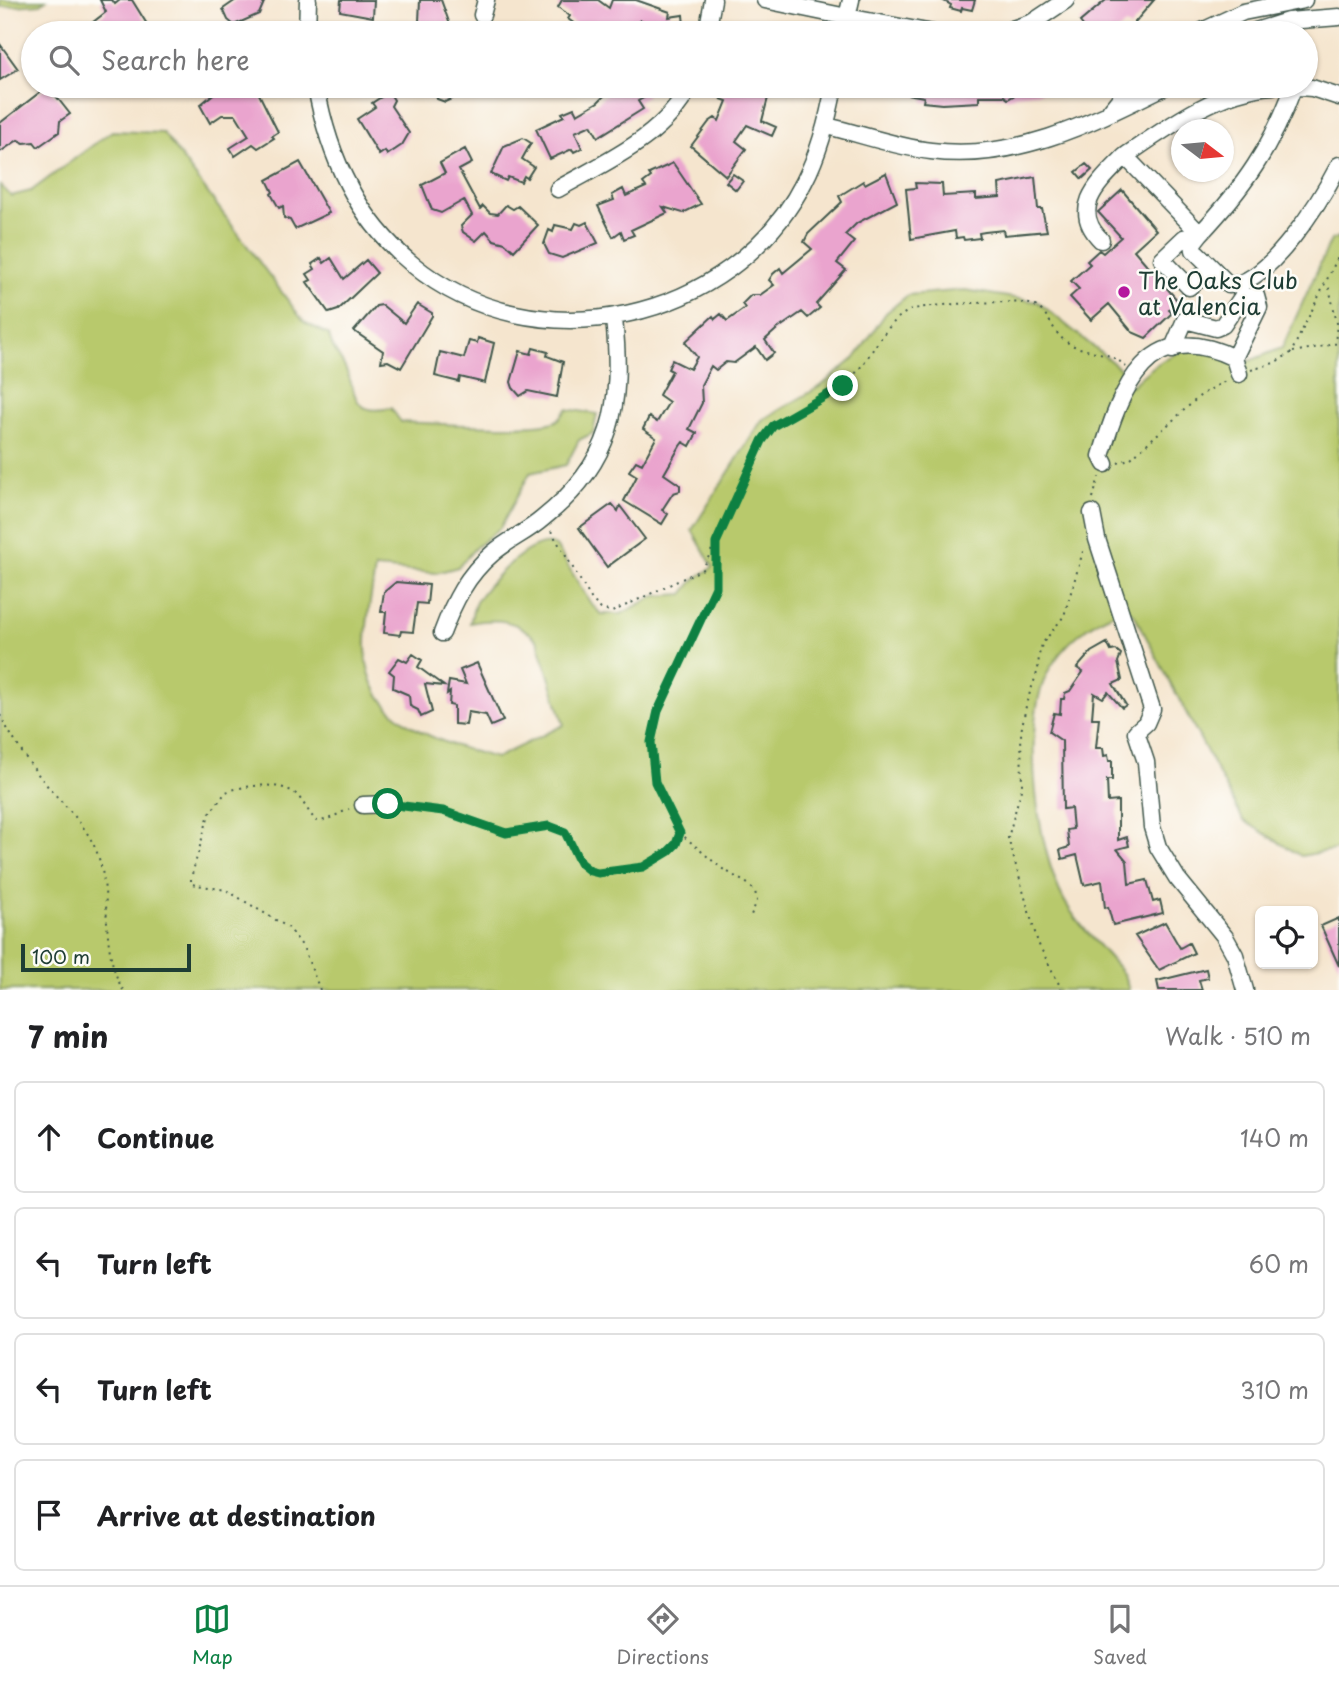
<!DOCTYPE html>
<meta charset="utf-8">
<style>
body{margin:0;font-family:"Playpen Sans",sans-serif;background:#f6f6f6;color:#202124}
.controls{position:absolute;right:21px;bottom:21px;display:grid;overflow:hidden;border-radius:10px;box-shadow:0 2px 5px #0004}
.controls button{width:63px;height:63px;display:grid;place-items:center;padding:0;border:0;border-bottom:2px solid #e0e0e0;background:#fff;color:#202124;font:35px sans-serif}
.compass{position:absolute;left:1171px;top:119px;width:63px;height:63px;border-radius:50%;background:#fff;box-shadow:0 2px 5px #0004;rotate:106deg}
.scale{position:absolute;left:21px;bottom:18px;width:170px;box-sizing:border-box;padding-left:7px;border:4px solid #1f3d34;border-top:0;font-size:19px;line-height:24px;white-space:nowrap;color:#1f3d34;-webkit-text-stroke:5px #fdfcf7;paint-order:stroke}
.stop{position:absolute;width:21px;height:21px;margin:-16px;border:5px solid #0b8043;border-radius:50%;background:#fff}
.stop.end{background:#0b8043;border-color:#fff;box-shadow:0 2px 7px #0008}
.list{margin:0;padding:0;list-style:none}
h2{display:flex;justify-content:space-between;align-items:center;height:91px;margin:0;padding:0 28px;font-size:30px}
h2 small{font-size:23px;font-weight:400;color:#757577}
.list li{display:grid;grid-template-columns:46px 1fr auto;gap:21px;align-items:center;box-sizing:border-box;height:112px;margin:0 14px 14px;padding:0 14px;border:2px solid #e0e0e0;border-radius:10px}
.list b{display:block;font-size:26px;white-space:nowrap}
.list em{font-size:23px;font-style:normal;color:#757577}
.icon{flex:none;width:38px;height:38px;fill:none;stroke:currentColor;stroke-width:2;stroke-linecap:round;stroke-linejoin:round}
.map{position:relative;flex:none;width:1339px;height:990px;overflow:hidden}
.search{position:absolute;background:#fff;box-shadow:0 2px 5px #0004;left:21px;right:21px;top:21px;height:77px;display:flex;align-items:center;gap:18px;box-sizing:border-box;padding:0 24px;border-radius:38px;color:#757577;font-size:26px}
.sheet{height:595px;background:#fff}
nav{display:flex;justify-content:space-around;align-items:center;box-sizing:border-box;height:98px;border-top:2px solid #e0e0e0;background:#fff;font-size:19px;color:#757577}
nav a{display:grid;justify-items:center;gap:4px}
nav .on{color:#0b8043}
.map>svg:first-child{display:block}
.green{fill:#b8c96c;stroke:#6c8350;stroke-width:2}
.building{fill:#eaa4ce}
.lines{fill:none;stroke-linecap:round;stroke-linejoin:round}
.minor-casing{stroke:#3f564b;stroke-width:19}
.path{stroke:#3f564b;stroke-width:2;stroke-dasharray:2 5;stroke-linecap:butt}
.minor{stroke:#fff;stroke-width:16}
.route{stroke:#0b8043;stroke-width:9}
.poi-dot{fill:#b5179e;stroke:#fdfcf7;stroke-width:2.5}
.labels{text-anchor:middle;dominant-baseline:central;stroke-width:5;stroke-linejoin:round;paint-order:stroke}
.poi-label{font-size:23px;fill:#1f3d34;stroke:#fdfcf7;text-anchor:start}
</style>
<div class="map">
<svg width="1339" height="990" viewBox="0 0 1339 990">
<rect width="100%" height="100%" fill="#fdfcf7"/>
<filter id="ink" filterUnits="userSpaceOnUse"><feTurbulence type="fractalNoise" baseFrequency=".0143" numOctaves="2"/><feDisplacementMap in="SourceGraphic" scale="14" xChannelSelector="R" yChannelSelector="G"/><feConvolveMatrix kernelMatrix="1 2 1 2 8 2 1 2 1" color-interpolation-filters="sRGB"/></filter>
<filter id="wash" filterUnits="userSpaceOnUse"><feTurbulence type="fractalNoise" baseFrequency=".00686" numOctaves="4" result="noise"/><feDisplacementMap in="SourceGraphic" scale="28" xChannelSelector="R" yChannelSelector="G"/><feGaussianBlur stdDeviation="1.57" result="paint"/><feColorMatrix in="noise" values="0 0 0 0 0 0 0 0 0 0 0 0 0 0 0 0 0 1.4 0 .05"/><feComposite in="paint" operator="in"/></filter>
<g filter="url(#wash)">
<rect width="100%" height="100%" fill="#f5e5ce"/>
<path class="green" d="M0 0H46L41 4 0 7Z
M112 131 163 133 304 322 329 335C331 348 337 353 343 364 359 391 348 417 391 408L401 422C430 423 535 431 556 421 561 418 564 413 567 409L597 414 593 433 579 440 566 465 530 473 500 528 476 547 458 567 436 573 375 568C372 594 365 622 366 649 367 722 438 742 496 758L564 725 538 641C517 619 498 618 470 623 472 616 473 609 476 602 487 584 533 533 556 546L591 604 601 614H621L655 596 683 594 695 579 713 567 692 530 762 420 821 386 855 358 886 313 908 295 965 290 1038 302 1123 371 1131 386C1150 368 1176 346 1204 348 1218 349 1234 358 1247 362L1282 348 1331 240 1339 237V849L1301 856 1243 820 1134 614 1126 609C1090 619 1055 649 1042 686 1024 740 1037 849 1064 900 1079 927 1105 951 1124 975L1129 990H0V185L11 196 31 191Z"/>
<g id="blocks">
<path class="building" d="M100 0H112L115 4 120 0H132L150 29 144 33H101L92 23 106 12Z
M236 0H265L259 14 234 25 228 20 223 9Z
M341 0H374L373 17 340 11Z
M420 0H441L453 33H423L419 22Z
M562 0H598L609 8 612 0H636L670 12 669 17 683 15 684 26 682 33H656L658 25 640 20 635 33H597L588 25 582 29 568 19 570 16 558 7Z
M942 0H975L972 10 962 8 961 11 950 8 951 5Z
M1106 0H1154L1130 28 1126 25 1113 33H1074L1084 27 1080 22Z
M0 44 18 69 0 80Z
M48 86 70 114 60 121 59 132 38 147 34 142 24 143 18 140 0 152V123Z
M223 86H255L278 132 272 136 274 138 258 148 253 144 235 156 230 148 249 136 236 115H222L210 123 200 105Z
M434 86H458L456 97 445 102 437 99Z
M614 86H642L647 96 638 101 643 109 598 137 591 125 575 132 582 148 574 152 572 149 550 159 536 129 564 116 562 113 574 108 577 114 598 102Z
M731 86H759L770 90 762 121 776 127 772 136 747 125 736 141 746 149 726 176 691 146 709 122 715 118 719 121 727 101 721 99Z
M885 86H1041L1042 92 1015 95 1008 99 1004 96H979V102L942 104 923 102 924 97 884 90Z
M389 92 394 100 391 106 409 133 402 145 387 155 385 151 379 155 357 119 375 107 372 103Z
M523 138 531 143 522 159 534 167 527 178 524 176 521 182 508 177 506 181 491 174 504 146Z
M465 149 472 163 459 170 480 209 483 206 490 213 498 214 506 205 513 209 518 206 538 225 514 251 505 243 494 240 486 231 476 241 463 232 461 226 472 215 464 200 441 213 432 210 422 185 445 173 440 163Z
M300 162 329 213 295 229 290 220 284 218 283 206 279 208 271 194 273 192 267 180Z
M673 163 701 204 683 213 663 207 667 213 631 230 634 235 624 239 621 231 613 237 598 206 614 200 612 195 623 189 626 196 646 187 643 183 651 177 649 174Z
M1086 164 1092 170 1082 179 1076 172Z
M886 173 897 202 857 223 845 235 854 242 837 263 846 270 816 304 820 308 808 318 802 312 776 330 765 340 774 353 765 360 756 347 734 363 726 362 716 370 711 366 701 385 702 403 689 429 697 433 690 446 683 442 680 446 664 474 680 485V491L673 493 662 510 668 514 662 524 624 501 637 476 629 471 636 461 642 464 656 438 643 429 649 417 657 422 669 402 659 395 672 371 668 369 672 360 690 369 697 357 685 342 713 316 715 319 721 314 727 321 745 308 742 304 751 295H760L774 285 769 280 773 274 780 268 783 273 812 249 804 242 808 234 842 202 839 196 863 181 865 184Z
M733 174 743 181 736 190 726 182Z
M1035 177 1038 209H1042L1047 231 1004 235 1003 230 985 232 979 233 980 238 964 240 963 237 956 238 955 231 911 239 906 189 916 188 915 183 942 184 943 196 976 194V199L1000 197 999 184Z
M1122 190 1156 230 1134 250 1178 301 1169 310 1172 313 1146 338 1132 332 1109 304 1091 320 1070 297 1079 289 1071 281 1090 264 1087 261 1099 250 1103 253 1121 237 1098 212Z
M587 222 598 243 562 258 549 254 544 244 549 230 553 232 555 225 573 229 576 223 581 225Z
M321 258 324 263 331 258 344 279 366 260 377 273 338 310 329 313 307 282 311 280 307 274 315 269 312 264Z
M417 304 432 313V316L401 368 388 361 381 362 383 351 354 331 376 306 382 305 404 323Z
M478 338 494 343 485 383 460 377 459 382 435 376 440 352 464 358 469 341 477 343Z
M533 348 548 352 547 356 563 362 557 397 528 391 520 396 513 388 511 382 520 351 531 354Z
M612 504 618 511 620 506 645 539 607 567 579 528Z
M396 582 429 585 427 604 417 603 413 632 401 631 400 635 384 633 386 612H381L384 592Z
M1107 643 1111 651 1116 650 1121 654 1118 662 1122 680 1113 684 1126 705 1122 708 1108 692 1103 698 1094 693 1092 718H1099L1096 748H1103L1104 756 1108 755 1109 761H1112V780H1107L1108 802 1118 801V840L1127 837 1129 846 1117 849 1127 861 1129 884 1147 880 1153 902 1160 900 1163 913 1113 925 1108 907 1105 908 1102 881 1084 885 1077 855 1062 859 1060 850 1069 847 1067 830 1073 829 1071 808 1063 809 1062 741 1049 732 1054 713 1060 714 1061 699H1064L1065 693 1070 691 1083 672 1077 668 1091 652Z
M413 654 422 660 418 667 444 686 425 684 432 712 421 717 418 710 410 706 409 695 393 688 394 675 389 671 399 658 407 662Z
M477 663 503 721 491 726 486 715 468 712 466 725 454 724V706L449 705 450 692 447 694 449 681 466 684 460 670Z
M1339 918V966L1321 926Z
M1165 922 1180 948 1189 943 1194 953 1159 970 1135 936Z
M1206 969 1208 978 1199 980 1202 990H1159L1157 981Z"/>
</g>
</g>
<g filter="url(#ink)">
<use href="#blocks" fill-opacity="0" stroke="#3f564b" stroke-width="2"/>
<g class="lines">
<defs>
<path id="minor" d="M765 0 847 17 844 33
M851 0 847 17 933 33
M482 15 486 0
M307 33 308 0
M707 33 713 0
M1001 33 1033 22 1066 0
M1198 33 1243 12 1304 0
M1249 33 1288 21 1339 17
M316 86C328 155 356 218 412 264 534 366 733 322 804 182 820 151 828 120 834 86
M1272 86C1218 90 1169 126 1125 156L1200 234C1244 187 1272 147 1294 86
M1285 86 1312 88 1339 97
M1110 111 1130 86
M827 126C861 134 896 147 931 151 1016 162 1093 122 1166 86
M558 189C607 161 663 138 690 86
M1200 234 1193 243 1194 250 1229 285C1269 285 1322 198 1339 165
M1101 240C1068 207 1101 181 1125 156
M1193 243 1184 238 1162 259 1189 287 1211 268
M1172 350 1185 320 1216 328 1223 325 1242 297 1256 296 1259 307 1234 358
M1105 464 1101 456C1121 388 1148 316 1234 358L1239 374
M1092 513 1097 539 1152 709 1146 723 1136 732 1146 762 1152 827 1158 847 1177 878 1225 937 1235 955 1245 990
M442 633C454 601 467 575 493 553 508 540 527 532 542 519 613 463 623 405 614 319
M363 805 389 804"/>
</defs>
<use href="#minor" class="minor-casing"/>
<path class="path" d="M1293 352 1335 344 1337 323 1328 283
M1251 370 1274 363 1291 353 1339 255
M1118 463 1131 458 1202 394 1227 380
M1093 498 1099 477
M551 531 592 600 601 609 612 612 703 569 762 441C784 413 817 406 844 384 866 367 875 341 894 322 898 317 906 312 911 310 926 304 1021 299 1033 305 1050 313 1051 330 1064 340 1083 355 1108 348 1126 367
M716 544V587L658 711 650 754 655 782 680 833 721 868 748 884 755 891 757 901 751 915
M0 715C14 742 31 767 51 790 68 809 86 826 96 850 114 895 98 946 123 990
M404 805 443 811 506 833 549 826C582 837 570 863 591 872 598 874 606 872 613 871 620 869 628 871 635 870 648 868 675 847 680 834
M320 990 303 947 289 928 226 890 191 884V878L209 814 226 792C244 785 280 781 296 794 303 801 309 813 316 821L326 820 349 809
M1062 990 1038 943 1008 838 1022 786 1021 732 1027 701 1038 670 1039 655 1042 644 1064 616 1084 548"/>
<use href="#minor" class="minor"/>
</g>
</g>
<g class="lines" filter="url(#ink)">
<path class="route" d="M388 804 443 811 506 833 549 826 565 832 580 863 590 871 598 873 643 867 668 852 676 844 680 833 655 782 651 742 658 711 716 587V543L762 441 773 426 843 386"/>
</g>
<circle class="poi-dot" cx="1124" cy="292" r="7"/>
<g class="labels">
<g class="poi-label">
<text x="1138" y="279">The Oaks Club<tspan x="1138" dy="26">at Valencia</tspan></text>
</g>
</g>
</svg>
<div class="controls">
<button><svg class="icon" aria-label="locate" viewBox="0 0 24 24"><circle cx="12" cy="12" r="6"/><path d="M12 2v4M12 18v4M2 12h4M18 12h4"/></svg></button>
</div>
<svg class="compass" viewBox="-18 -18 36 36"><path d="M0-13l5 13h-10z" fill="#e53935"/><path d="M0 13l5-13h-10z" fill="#757577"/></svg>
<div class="scale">100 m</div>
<div class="stop" style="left:388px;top:804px"></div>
<div class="stop end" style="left:843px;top:386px"></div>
<div class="search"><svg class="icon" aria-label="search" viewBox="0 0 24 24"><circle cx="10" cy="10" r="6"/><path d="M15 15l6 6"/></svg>Search here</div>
</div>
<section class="sheet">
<h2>7 min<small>Walk · 510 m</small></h2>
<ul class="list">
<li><svg class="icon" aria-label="ahead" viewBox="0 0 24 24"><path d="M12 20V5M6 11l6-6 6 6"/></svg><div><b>Continue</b></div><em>140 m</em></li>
<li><svg class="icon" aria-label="left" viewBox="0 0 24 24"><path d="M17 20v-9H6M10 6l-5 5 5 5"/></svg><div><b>Turn left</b></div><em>60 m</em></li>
<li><svg class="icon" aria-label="left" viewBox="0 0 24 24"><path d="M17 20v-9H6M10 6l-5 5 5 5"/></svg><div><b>Turn left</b></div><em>310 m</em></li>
<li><svg class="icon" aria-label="arrive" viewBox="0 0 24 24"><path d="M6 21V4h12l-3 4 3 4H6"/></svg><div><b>Arrive at destination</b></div></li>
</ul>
</section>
<nav>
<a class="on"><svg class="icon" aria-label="map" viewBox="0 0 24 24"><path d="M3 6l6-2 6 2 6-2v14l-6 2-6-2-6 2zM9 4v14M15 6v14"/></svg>Map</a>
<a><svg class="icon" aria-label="directions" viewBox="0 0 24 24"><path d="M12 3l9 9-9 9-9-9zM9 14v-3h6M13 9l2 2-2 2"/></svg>Directions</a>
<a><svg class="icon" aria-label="saved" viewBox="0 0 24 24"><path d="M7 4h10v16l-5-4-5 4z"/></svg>Saved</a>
</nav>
